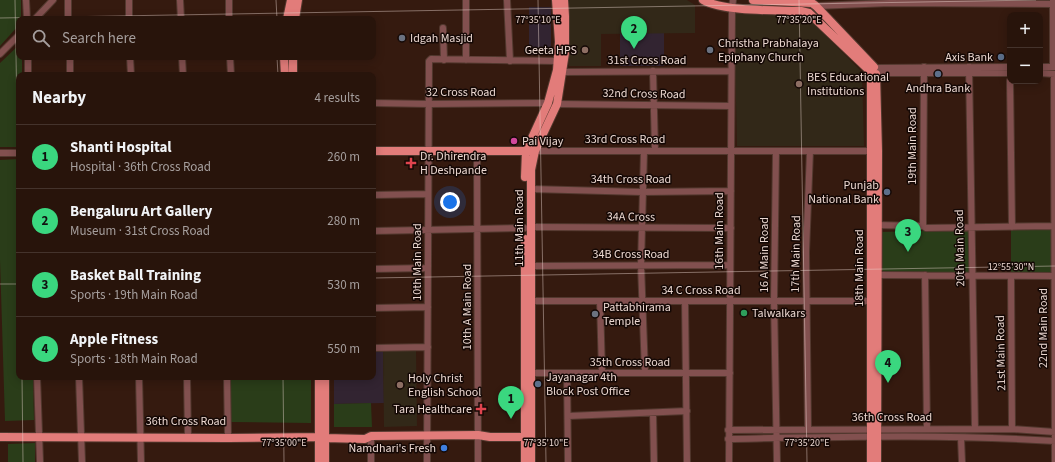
<!DOCTYPE html>
<meta charset="utf-8">
<style>
body{margin:0;font-family:"Source Sans 3",sans-serif;background:#301d14;color:#f1f3f6}
.controls{position:absolute;right:12px;top:12px;display:grid;overflow:hidden;border-radius:8px;box-shadow:0 2px 10px #0003}
.controls button{width:36px;height:36px;display:grid;place-items:center;padding:0;border:0;border-bottom:1px solid #44332c;background:#28140b;color:#f1f3f6;font:20px sans-serif}
.you{position:absolute;left:450px;top:202px;width:14px;height:14px;margin:-10px;border:3px solid #fff;border-radius:50%;background:#1a73e8;box-shadow:0 0 0 6px #1a73e833}
.badge{display:grid;place-items:center;width:26px;height:26px;border-radius:50%;background:#3ad77f;color:#111;font-size:13px;font-weight:700}
.pin{position:absolute;translate:-50% -33px;filter:drop-shadow(0 1px 2px #0008)}
.pin::after{content:'';position:absolute;top:21px;width:14px;height:12px;background:inherit;clip-path:polygon(0 0,100% 0,50% 100%)}
.list{margin:0;padding:0;list-style:none}
h2{display:flex;justify-content:space-between;align-items:center;height:52px;margin:0;padding:0 16px;font-size:17px}
h2 small{font-size:13px;font-weight:400;color:#a59e9d}
.list li{display:grid;grid-template-columns:26px 1fr auto;gap:12px;align-items:center;box-sizing:border-box;height:64px;padding:0 16px;border-top:1px solid #44332c}
.list b{display:block;font-size:15px;white-space:nowrap}
.list p{margin:0;font-size:13px;white-space:nowrap;color:#a59e9d}
.list em{font-size:13px;font-style:normal;color:#a59e9d}
.icon{flex:none;width:22px;height:22px;fill:none;stroke:currentColor;stroke-width:2;stroke-linecap:round;stroke-linejoin:round}
.map{position:relative;flex:none;width:1055px;height:462px;overflow:hidden}
.search{position:absolute;background:#28140b;box-shadow:0 2px 10px #0003;left:16px;top:16px;width:360px;height:44px;display:flex;align-items:center;gap:10px;box-sizing:border-box;padding:0 14px;border-radius:8px;color:#a59e9d;font-size:15px}
.panel{position:absolute;background:#28140b;box-shadow:0 2px 10px #0003;left:16px;top:72px;width:360px;height:308px;border-radius:8px}
.map>svg:first-child{display:block}
.commercial{fill:#322431}
.education{fill:#322818}
.green{fill:#2a3d19}
.lines{fill:none;stroke-linecap:round;stroke-linejoin:round}
.minor-casing{stroke:#52382e;stroke-width:8}
.major-casing{stroke:#52382e;stroke-width:10}
.minor{stroke:#82504f;stroke-width:6}
.major{stroke:#e27c7a;stroke-width:8}
.ticks{fill:none;stroke:#ebd7d0;stroke-width:1;stroke-opacity:0.45}
.worship-dot{fill:#6b7280;stroke:#140805;stroke-width:1.5}
.education-dot{fill:#8d6e63;stroke:#140805;stroke-width:1.5}
.service-dot{fill:#5c6f8a;stroke:#140805;stroke-width:1.5}
.hotel-dot{fill:#d1479c;stroke:#140805;stroke-width:1.5}
.health-dot{fill:#e0444e;stroke:#140805;stroke-width:1.5}
.leisure-dot{fill:#2e9e5b;stroke:#140805;stroke-width:1.5}
.shop-dot{fill:#3f7fe0;stroke:#140805;stroke-width:1.5}
.labels{text-anchor:middle;dominant-baseline:central;stroke-width:3;stroke-linejoin:round;paint-order:stroke}
.poi-label{font-size:12px;fill:#ebd7d0;stroke:#140805;text-anchor:start}
.street-label{font-size:12px;fill:#ebd7d0;stroke:#140805}
.ticks-label{font-size:10px;text-anchor:middle;fill:#ebd7d0;stroke:#140805;stroke-width:3;stroke-linejoin:round;paint-order:stroke}
</style>
<div class="map">
<svg width="1055" height="462" viewBox="0 0 1055 462">
<rect width="100%" height="100%" fill="#351a0f"/>
<path class="commercial" d="M529 7H551V54L529 55Z
M620 33H664V66H620Z
M373 351H383L384 403 334 404V377H373Z"/>
<path class="education" d="M567 0H687L695 5V33L601 34V66H569V16Z
M734 11 786 12 809 19 862 72 864 146H737Z
M416 350 417 426 384 427 383 351Z"/>
<path class="green" d="M0 0H21V19H19V25L0 46Z
M19 45V57H22V75H19V147H0V63Z
M19 159V377H33L34 420 5 421 0 260V160Z
M1051 229 1052 273H1011V230Z
M969 230V272H878V232Z
M231 377H311V423L231 422Z
M371 403 372 427H334V404Z
M35 443V462H8V444Z"/>
<g class="lines">
<defs>
<path id="minor" d="M26 0 27 19
M68 0V19
M129 0V19
M180 0 181 19
M229 0V19
M507 0 510 61
M1053 0V67
M816 6 890 3 1055 4
M35 19 53 0
M443 28 444 60
M0 54 19 35
M28 57V75
M70 57V75
M130 57 131 75
M182 57 183 75
M230 57 231 75
M466 60V0
M969 67 975 429
M1040 67H1055
M877 68 1010 67
M653 71 655 151
M563 72 731 71
M878 73H1010
M1040 73 1055 74
M1054 74 1055 462
M1010 81 1012 227
M373 103 429 104 548 103
M557 104 731 106
M535 151H874
M644 151 641 265 645 373
M776 151 774 301 777 462
M477 152 478 462
M0 153H19
M531 189 642 192 731 191
M373 195 428 194
M875 225 923 226
M923 226 924 67
M923 226 926 228 1054 226
M531 227 731 228
M373 231 525 228
M531 266 730 265
M373 269 428 268
M878 275 1054 276
M925 275 927 429
M1011 276 1012 429
M531 301H871
M600 301 602 373
M685 301 687 462
M373 308 428 307
M373 348 428 347
M531 373H730
M567 373 568 462
M37 377 40 462
M79 377 82 462
M139 377 141 462
M187 377 188 438
M227 377 228 438
M653 413 654 462
M568 416 687 411
M808 429 806 252 810 151
M728 430 1012 429 1055 432
M961 438 962 462
M728 439C837 437 946 434 1055 441
M371 462V436
M427 462 429 61 431 59 558 61
M729 462 732 10 733 0"/>
<path id="major" d="M703 0C725 12 775 10 801 11L809 13 870 71
M753 0 812 3 816 6 874 67
M287 19 291 0
M295 19 298 0
M284 57 285 75
M293 57V75
M871 74V462
M876 74 878 151 877 462
M373 151H530
M525 177 526 151 548 103 557 70 559 42 556 0
M0 437 228 438 319 437 325 438 365 439 371 436 478 435 490 437H531
M319 462V377
M325 462V377
M525 462V239
M531 462V170L535 151 557 104 565 53V16L564 0"/>
</defs>
<use href="#minor" class="minor-casing"/>
<use href="#major" class="major-casing"/>
<use href="#minor" class="minor"/>
<use href="#major" class="major"/>
</g>
<path class="ticks" d="M15 0 19 225M276 0 277 19M538 0 546 462M799 0 807 462M0 18 1036 0M277 57 278 75M373 278 1055 266M0 284H19M22 377 23 462M283 377 284 462"/>
<g class="worship-dot">
<circle cx="402" cy="38" r="4"/>
<circle cx="710" cy="50" r="4"/>
<circle cx="595" cy="314" r="4"/>
</g>
<g class="education-dot">
<circle cx="585" cy="50" r="4"/>
<circle cx="799" cy="84" r="4"/>
<circle cx="400" cy="385" r="4"/>
</g>
<g class="service-dot">
<circle cx="1001" cy="57" r="4"/>
<circle cx="938" cy="74" r="4"/>
<circle cx="887" cy="192" r="4"/>
<circle cx="538" cy="384" r="4"/>
</g>
<circle class="hotel-dot" cx="514" cy="141" r="4"/>
<g class="health-dot">
<path d="M409 157h4v4h4v4h-4v4h-4v-4h-4v-4h4z"/>
<path d="M479 403h4v4h4v4h-4v4h-4v-4h-4v-4h4z"/>
</g>
<circle class="leisure-dot" cx="744" cy="313" r="4"/>
<circle class="shop-dot" cx="444" cy="448" r="4"/>
<g class="labels">
<g class="poi-label">
<text x="410" y="38">Idgah Masjid</text>
<text x="718" y="43">Christha Prabhalaya<tspan x="718" dy="14">Epiphany Church</tspan></text>
<text x="577" y="50" text-anchor="end">Geeta HPS</text>
<text x="993" y="57" text-anchor="end">Axis Bank</text>
<text x="807" y="77">BES Educational<tspan x="807" dy="14">Institutions</tspan></text>
<text x="938" y="88" text-anchor="middle">Andhra Bank</text>
<text x="522" y="141">Pai Vijay</text>
<text x="420" y="156">Dr. Dhirendra<tspan x="420" dy="14">H Deshpande</tspan></text>
<text x="879" y="185" text-anchor="end">Punjab<tspan x="879" dy="14">National Bank</tspan></text>
<text x="603" y="307">Pattabhirama<tspan x="603" dy="14">Temple</tspan></text>
<text x="752" y="313">Talwalkars</text>
<text x="546" y="377">Jayanagar 4th<tspan x="546" dy="14">Block Post Office</tspan></text>
<text x="408" y="378">Holy Christ<tspan x="408" dy="14">English School</tspan></text>
<text x="472" y="409" text-anchor="end">Tara Healthcare</text>
<text x="436" y="448" text-anchor="end">Namdhari's Fresh</text>
</g>
<g class="street-label">
<text x="647" y="60">31st Cross Road</text>
<text x="461" y="92">32 Cross Road</text>
<text transform="translate(644 94) rotate(1)">32nd Cross Road</text>
<text x="625" y="139">33rd Cross Road</text>
<text transform="translate(912 146) rotate(-90)">19th Main Road</text>
<text x="631" y="179">34th Cross Road</text>
<text transform="translate(631 217) rotate(1)">34A Cross</text>
<text transform="translate(519 228) rotate(-90)">11th Main Road</text>
<text transform="translate(719 231) rotate(-90)">16th Main Road</text>
<text transform="translate(960 248) rotate(-91)">20th Main Road</text>
<text x="631" y="254">34B Cross Road</text>
<text transform="translate(796 254) rotate(-89)">17th Main Road</text>
<text transform="translate(764 255) rotate(-90)">16 A Main Road</text>
<text transform="translate(417 262) rotate(-90)">10th Main Road</text>
<text transform="translate(859 268) rotate(-90)">18th Main Road</text>
<text x="701" y="290">34 C Cross Road</text>
<text transform="translate(467 307) rotate(-90)">10th A Main Road</text>
<text transform="translate(1043 328) rotate(-90)">22nd Main Road</text>
<text transform="translate(1001 353) rotate(-91)">21st Main Road</text>
<text x="630" y="362">35th Cross Road</text>
<text x="892" y="417">36th Cross Road</text>
<text x="186" y="421">36th Cross Road</text>
</g>
</g>
<g class="ticks-label">
<text x="538" y="23">77°35'10"E</text>
<text x="799" y="23">77°35'20"E</text>
<text x="1011" y="270">12°55'30"N</text>
<text x="284" y="446">77°35'00"E</text>
<text x="546" y="446">77°35'10"E</text>
<text x="807" y="446">77°35'20"E</text>
</g>
</svg>
<div class="controls">
<button>+</button>
<button>−</button>
</div>
<div class="you"></div>
<div class="pin badge" style="left:511px;top:419px">1</div>
<div class="pin badge" style="left:634px;top:49px">2</div>
<div class="pin badge" style="left:908px;top:252px">3</div>
<div class="pin badge" style="left:888px;top:383px">4</div>
<div class="search"><svg class="icon" aria-label="search" viewBox="0 0 24 24"><circle cx="10" cy="10" r="6"/><path d="M15 15l6 6"/></svg>Search here</div>
<section class="panel">
<h2>Nearby<small>4 results</small></h2>
<ul class="list">
<li><span class="badge">1</span><div><b>Shanti Hospital</b><p>Hospital · 36th Cross Road</p></div><em>260 m</em></li>
<li><span class="badge">2</span><div><b>Bengaluru Art Gallery</b><p>Museum · 31st Cross Road</p></div><em>280 m</em></li>
<li><span class="badge">3</span><div><b>Basket Ball Training</b><p>Sports · 19th Main Road</p></div><em>530 m</em></li>
<li><span class="badge">4</span><div><b>Apple Fitness</b><p>Sports · 18th Main Road</p></div><em>550 m</em></li>
</ul>
</section>
</div>
